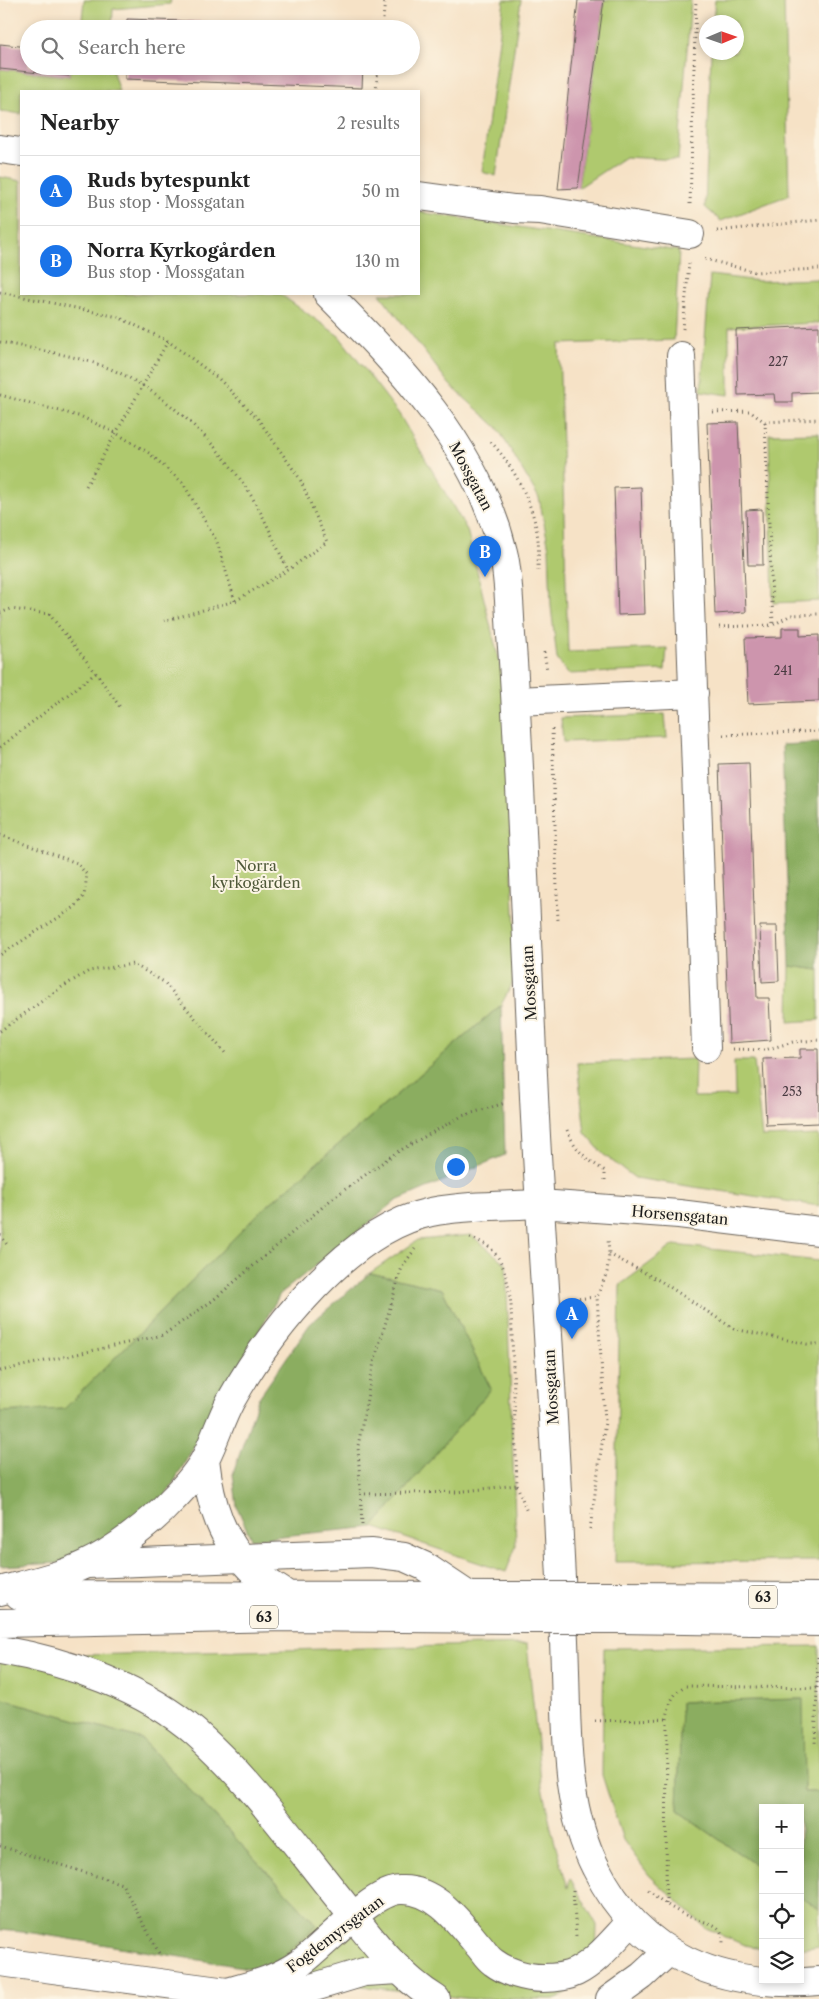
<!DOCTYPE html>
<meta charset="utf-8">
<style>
body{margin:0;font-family:"Libre Caslon Text",serif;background:#f6f6f6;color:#222}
.controls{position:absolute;right:15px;bottom:15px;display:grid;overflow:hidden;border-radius:0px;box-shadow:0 2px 8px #0003}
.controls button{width:45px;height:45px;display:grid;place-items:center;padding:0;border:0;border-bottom:1px solid #e0e0e0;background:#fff;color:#222;font:25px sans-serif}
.compass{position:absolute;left:699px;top:15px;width:45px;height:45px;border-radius:50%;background:#fff;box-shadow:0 2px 8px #0003;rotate:88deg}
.you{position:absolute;left:455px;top:1166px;width:18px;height:18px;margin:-12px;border:4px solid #fff;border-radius:50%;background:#1a73e8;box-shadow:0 0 0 8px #1a73e833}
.badge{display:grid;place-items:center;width:32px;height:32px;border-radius:50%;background:#1a73e8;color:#fff;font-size:16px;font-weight:700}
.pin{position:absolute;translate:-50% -41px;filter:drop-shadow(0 1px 2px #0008)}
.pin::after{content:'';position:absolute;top:26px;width:18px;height:15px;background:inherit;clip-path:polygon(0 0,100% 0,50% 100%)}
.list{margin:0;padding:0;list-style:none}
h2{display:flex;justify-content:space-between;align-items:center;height:65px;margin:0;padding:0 20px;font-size:21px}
h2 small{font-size:16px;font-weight:400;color:#767676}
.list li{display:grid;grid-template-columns:32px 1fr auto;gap:15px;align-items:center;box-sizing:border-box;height:70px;padding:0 20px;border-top:1px solid #e0e0e0}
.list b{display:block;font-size:19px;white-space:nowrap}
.list p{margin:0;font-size:16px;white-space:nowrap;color:#767676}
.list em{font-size:16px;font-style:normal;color:#767676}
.icon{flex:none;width:28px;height:28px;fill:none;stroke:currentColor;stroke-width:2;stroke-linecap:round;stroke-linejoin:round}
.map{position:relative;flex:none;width:819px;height:1999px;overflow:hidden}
.search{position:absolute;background:#fff;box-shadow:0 2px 8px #0003;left:20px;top:20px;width:400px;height:55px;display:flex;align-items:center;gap:12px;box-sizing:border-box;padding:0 18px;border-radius:28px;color:#767676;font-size:19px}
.panel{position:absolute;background:#fff;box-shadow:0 2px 8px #0003;left:20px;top:90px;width:400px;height:205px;border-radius:0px}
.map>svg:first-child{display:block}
.green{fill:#afc96e;stroke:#667245}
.forest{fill:#8bad61;stroke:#54643e}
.building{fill:#cd95ad}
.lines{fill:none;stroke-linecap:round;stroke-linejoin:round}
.minor-casing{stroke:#686158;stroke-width:30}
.major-casing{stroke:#686158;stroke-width:30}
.path{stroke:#686158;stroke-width:3;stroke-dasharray:1 4;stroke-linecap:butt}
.minor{stroke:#fff;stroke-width:28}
.major{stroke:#fff;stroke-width:28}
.major-bridge-casing{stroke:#686158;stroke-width:30;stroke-linecap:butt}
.major-bridge{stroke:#fff;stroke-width:28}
.labels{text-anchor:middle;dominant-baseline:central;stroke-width:4;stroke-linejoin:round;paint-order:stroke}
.number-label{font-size:12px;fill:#483a40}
.shield{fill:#fcf5e5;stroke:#5f5d58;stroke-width:1}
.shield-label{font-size:14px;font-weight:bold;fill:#1c1c1c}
.street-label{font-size:15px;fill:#1c1c1c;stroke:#fcf5e5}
.park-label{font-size:15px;fill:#4f5939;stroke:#fcf5e5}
</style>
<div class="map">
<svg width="819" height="1999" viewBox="0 0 819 1999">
<rect width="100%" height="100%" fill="#fcf5e5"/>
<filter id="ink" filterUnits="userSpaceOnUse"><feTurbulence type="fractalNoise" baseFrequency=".02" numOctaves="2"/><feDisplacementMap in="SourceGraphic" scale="10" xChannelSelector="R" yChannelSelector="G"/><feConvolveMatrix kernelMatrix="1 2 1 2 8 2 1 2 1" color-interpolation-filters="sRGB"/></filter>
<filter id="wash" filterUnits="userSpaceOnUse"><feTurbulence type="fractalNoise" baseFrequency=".0096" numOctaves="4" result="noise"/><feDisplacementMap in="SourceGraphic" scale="20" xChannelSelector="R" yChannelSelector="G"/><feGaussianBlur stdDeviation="1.12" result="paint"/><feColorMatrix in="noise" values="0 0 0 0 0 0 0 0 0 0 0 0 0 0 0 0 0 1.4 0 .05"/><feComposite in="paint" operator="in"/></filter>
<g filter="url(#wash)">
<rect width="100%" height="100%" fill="#f6e2c6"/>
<path class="green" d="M84 0H171L170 4 113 9 112 29H81Z
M504 0H521L496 176 482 172Z
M604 0H691L678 160 625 157 578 188Z
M715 0H784L789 195 721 221 705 207 711 53 736 52V22H713Z
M71 66H111L119 91H21V114L0 111V69L69 76Z
M0 177 21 181V294H280L339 336 399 414 467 530 503 677 517 975 501 1005 260 1212 64 1409 0 1412Z
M419 212 679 251 674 340 559 344 568 652 667 648 665 670 568 674 557 659 551 606 549 548 539 498 497 427 450 385 380 294H419Z
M710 275 759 281 819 279V323L729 327V395L701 391Z
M819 433V601L773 603 769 434Z
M665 714 667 738 563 742 561 718Z
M790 966 819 970V1020L789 1022Z
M695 1059 694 1097 735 1096 734 1061H754L762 1137 819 1135V1206L635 1178 604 1155 585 1133 577 1063Z
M471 1235 506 1264 516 1546 506 1572 373 1527 491 1389 442 1289 370 1273 418 1240Z
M674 1245 819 1261V1561L615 1562 620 1285Z
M527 1644 541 1782 553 1836 568 1888 570 1878 597 1925 596 1957 581 1983 557 1999H472L376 1988 267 1971 317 1925 142 1739 0 1698V1657Z
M819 1646V1792H804L802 1699 681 1702 678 1811 763 1870V1948L744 1945 706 1928 649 1875 623 1840 602 1775 604 1648Z
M800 1896 819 1909V1946L800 1949Z"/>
<path class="forest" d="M819 743V970L790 966 782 745Z
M501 1005 505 1155 396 1201 280 1294 170 1489 121 1560 0 1566V1412L64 1409 260 1212Z
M370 1273 442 1289 491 1389 373 1527 251 1539 237 1507 233 1474 258 1399 310 1324Z
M0 1698 142 1739 317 1925 267 1971 33 1933 0 1930Z
M803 1699 804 1792H819V1909L800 1896V1808H763V1870L678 1811 681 1702Z"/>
<g id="blocks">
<path class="building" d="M578 0H604L578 188 558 189Z
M127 19 356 27V29H127Z
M0 44 29 47V66H71L69 76 0 69Z
M125 66H363L362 88 125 79Z
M819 326V392L792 393V402H775L774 394 738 395 736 330Z
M738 422 746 612 715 614 707 423Z
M641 487 645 614 618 615 614 488Z
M762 509 763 565H748L746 510Z
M782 628H800V636L819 635V701L748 704 745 638 782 637Z
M749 763 757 998H769L771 1040 729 1043 719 764Z
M760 926H777L779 981 762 982Z
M800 1049H818L819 1123 766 1125 763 1059 800 1058Z"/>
</g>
</g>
<g filter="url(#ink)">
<use href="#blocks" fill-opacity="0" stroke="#686158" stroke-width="1"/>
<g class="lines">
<defs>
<path id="minor" d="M0 149 21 152
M419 196 514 209 540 210 690 234
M328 294C401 368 478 447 503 552 510 579 509 619 512 647 518 730 521 813 525 896 528 963 531 1030 534 1097 541 1244 553 1390 559 1537 561 1582 564 1627 565 1671 567 1738 565 1808 596 1868 640 1958 723 1989 819 1981
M681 356 706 1048
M516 701 694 693
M540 1204 679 1214 819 1231
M88 1564 371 1553 404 1557 424 1566 469 1596
M0 1962 227 1992 272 1995 298 1992 364 1972 400 1970
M227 1992C253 1985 278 1979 300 1963 326 1945 370 1892 400 1890 435 1888 459 1922 478 1945 483 1950 487 1958 493 1962 506 1972 526 1978 543 1978 553 1978 566 1977 576 1972 598 1961 615 1938 632 1921"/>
<path id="major" d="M205 1459C210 1504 221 1541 255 1573 264 1581 277 1588 287 1595
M0 1591C29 1583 59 1577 86 1564 113 1552 151 1523 171 1501 182 1490 199 1471 206 1457 215 1439 221 1419 230 1402 269 1332 349 1229 431 1212 467 1205 504 1206 540 1204
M19 1595 527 1596
M613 1596 819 1597
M616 1619 819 1622
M0 1623 287 1617 527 1619
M0 1650C66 1661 145 1688 196 1733 250 1781 292 1840 337 1896 366 1932 395 1974 436 1999
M610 1999 642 1976 668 1952"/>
</defs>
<use href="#minor" class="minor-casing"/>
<use href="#major" class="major-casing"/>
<path class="path" d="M382 29 385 0
M376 91 378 66
M690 204 696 0
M717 231 819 220
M705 259 755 272 819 269
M0 292 118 317 168 341 219 379 258 419 300 479 327 542 288 570 235 601 164 621
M683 329 689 263
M0 342C33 349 68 354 100 365 162 386 225 449 256 504 268 525 277 548 288 570
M0 395 82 417 116 433 149 453 183 483 217 542 235 601
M713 412 749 411 765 422 819 419
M765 422 773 625
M491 442C514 466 535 507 538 540 539 550 538 561 538 571
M86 486 168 341
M0 613 11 609 49 614 96 673 120 707
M719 627 773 625 791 615 819 614
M544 652 547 670
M552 729 558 922
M723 735 819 731
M0 747 96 673
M0 835 77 863 87 875 84 896 75 907 0 955
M0 1031 62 987 89 971 133 964 164 982 226 1054
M733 1049 765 1050 793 1042 819 1040
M567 1130C576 1151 585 1158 605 1171V1180
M0 1235 8 1246
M470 1238C503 1246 507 1276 511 1304L517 1485 527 1512
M609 1254 662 1282 734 1329 807 1344H819
M574 1299 597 1297
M0 1371 163 1335 212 1301 333 1198 397 1152 462 1116 505 1103
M360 1494 456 1492 517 1485
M362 1525 358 1446 374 1362 402 1267 415 1249
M590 1529 605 1422 597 1297 607 1272 609 1254 608 1239
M817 1688 818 1656
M595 1721 667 1719
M0 1846 122 1884 159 1953
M573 1890 576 1936
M648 1890C665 1904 680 1915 702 1921 708 1923 715 1924 719 1929 723 1934 723 1939 723 1944
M666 1904 667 1719C669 1704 672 1694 685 1686L817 1688 815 1746"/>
<use href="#minor" class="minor"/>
<use href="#major" class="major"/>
<defs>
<path id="major-bridge" d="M527 1596H613
M527 1619H616"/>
</defs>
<use href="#major-bridge" class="major-bridge-casing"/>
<use href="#major-bridge" class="major-bridge"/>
</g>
</g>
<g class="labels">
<g class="number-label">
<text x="778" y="361">227</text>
<text x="783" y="670">241</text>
<text x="792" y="1091">253</text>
</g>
<g class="shield">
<rect x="749" y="1585.5" width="28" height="23" rx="4"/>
<rect x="250" y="1605.5" width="28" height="23" rx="4"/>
</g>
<g class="shield-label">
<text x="763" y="1597">63</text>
<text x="264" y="1617">63</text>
</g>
<g class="street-label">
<text transform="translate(471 476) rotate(62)">Mossgatan</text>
<text transform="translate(529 983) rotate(-93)">Mossgatan</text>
<text transform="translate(680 1215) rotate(5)">Horsensgatan</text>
<text transform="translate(551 1387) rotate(-93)">Mossgatan</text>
<text transform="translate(335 1934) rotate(-37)">Fogdemyrsgatan</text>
</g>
<g class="park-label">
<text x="256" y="865">Norra<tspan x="256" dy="17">kyrkogården</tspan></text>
</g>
</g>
</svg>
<div class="controls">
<button>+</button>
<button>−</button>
<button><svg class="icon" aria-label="locate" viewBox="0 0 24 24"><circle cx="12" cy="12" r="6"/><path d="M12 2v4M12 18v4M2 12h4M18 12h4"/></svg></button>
<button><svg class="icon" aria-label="layers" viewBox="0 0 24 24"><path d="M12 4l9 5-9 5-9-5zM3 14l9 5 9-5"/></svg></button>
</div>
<svg class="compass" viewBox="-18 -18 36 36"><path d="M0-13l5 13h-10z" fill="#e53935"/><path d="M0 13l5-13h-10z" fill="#767676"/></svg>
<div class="you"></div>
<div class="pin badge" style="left:572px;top:1339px">A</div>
<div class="pin badge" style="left:485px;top:577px">B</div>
<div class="search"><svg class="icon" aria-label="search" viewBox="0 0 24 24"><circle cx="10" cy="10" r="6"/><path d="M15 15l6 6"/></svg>Search here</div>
<section class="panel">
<h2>Nearby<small>2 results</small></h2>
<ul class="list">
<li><span class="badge">A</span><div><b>Ruds bytespunkt</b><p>Bus stop · Mossgatan</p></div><em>50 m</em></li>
<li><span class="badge">B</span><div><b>Norra Kyrkogården</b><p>Bus stop · Mossgatan</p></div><em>130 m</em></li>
</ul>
</section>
</div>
